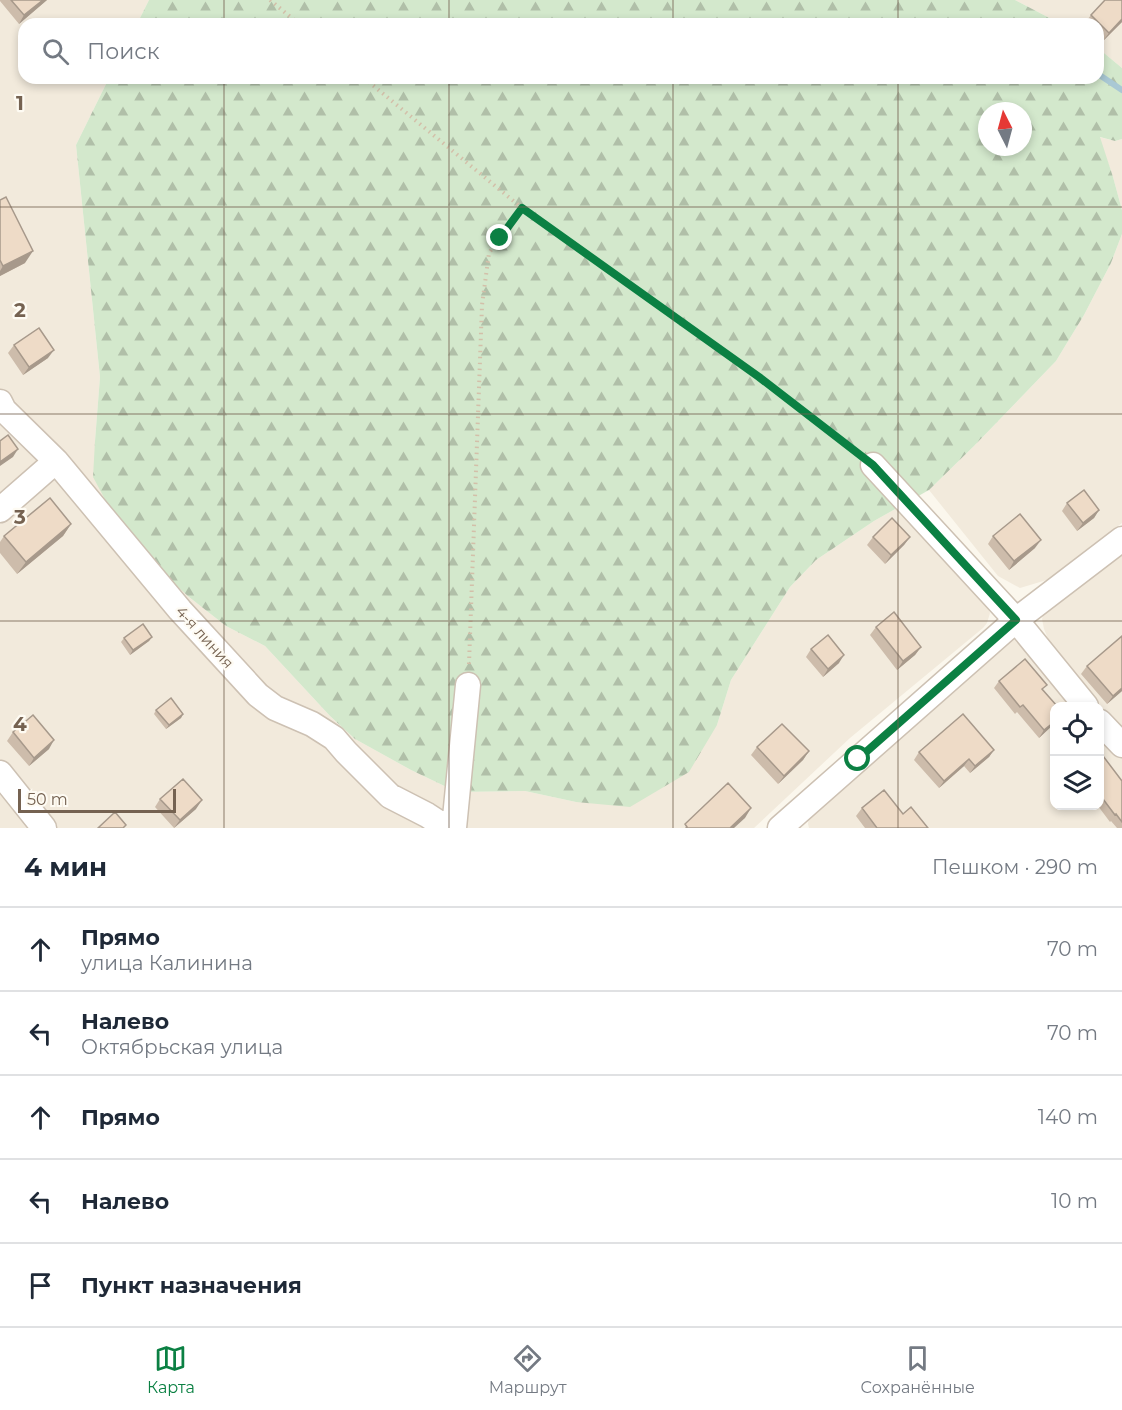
<!DOCTYPE html>
<html lang="ru">
<meta charset="utf-8">
<style>
body{margin:0;font-family:Montserrat,sans-serif;background:#f2f2f3;color:#1f2937}
.controls{position:absolute;right:18px;bottom:18px;display:grid;overflow:hidden;border-radius:12px;box-shadow:0 3px 9px #0003}
.controls button{width:54px;height:54px;display:grid;place-items:center;padding:0;border:0;border-bottom:2px solid #e0e1e3;background:#fff;color:#1f2937;font:30px sans-serif}
.compass{position:absolute;left:978px;top:102px;width:54px;height:54px;border-radius:50%;background:#fff;box-shadow:0 3px 9px #0003;rotate:354deg}
.scale{position:absolute;left:18px;bottom:15px;width:158px;box-sizing:border-box;padding-left:6px;border:3px solid #756251;border-top:0;font-size:16px;line-height:21px;white-space:nowrap;color:#756251;-webkit-text-stroke:4px #fefbf3;paint-order:stroke}
.stop{position:absolute;width:18px;height:18px;margin:-14px;border:4px solid #0b8043;border-radius:50%;background:#fff}
.stop.end{background:#0b8043;border-color:#fff;box-shadow:0 2px 6px #0008}
.list{margin:0;padding:0;list-style:none}
h2{display:flex;justify-content:space-between;align-items:center;height:78px;margin:0;padding:0 24px;font-size:26px}
h2 small{font-size:20px;font-weight:400;color:#747a83}
.list li{display:grid;grid-template-columns:39px 1fr auto;gap:18px;align-items:center;box-sizing:border-box;height:84px;padding:0 24px;border-top:2px solid #e0e1e3}
.list b{display:block;font-size:22px;white-space:nowrap}
.list p{margin:0;font-size:20px;white-space:nowrap;color:#747a83}
.list em{font-size:20px;font-style:normal;color:#747a83}
.icon{flex:none;width:33px;height:33px;fill:none;stroke:currentColor;stroke-width:2;stroke-linecap:round;stroke-linejoin:round}
.map{position:relative;flex:none;width:1122px;height:828px;overflow:hidden}
.search{position:absolute;background:#fff;box-shadow:0 3px 9px #0003;left:18px;right:18px;top:18px;height:66px;display:flex;align-items:center;gap:15px;box-sizing:border-box;padding:0 21px;border-radius:18px;color:#747a83;font-size:22px}
.sheet{height:498px;background:#fff}
nav{display:flex;justify-content:space-around;align-items:center;box-sizing:border-box;height:84px;border-top:2px solid #e0e1e3;background:#fff;font-size:16px;color:#747a83}
nav a{display:grid;justify-items:center;gap:3px}
nav .on{color:#0b8043}
.map>svg:first-child{display:block}
.residential{fill:#f2eadc}
.forest{fill:url(#forest-firs);fill-rule:evenodd}
.lines{fill:none;stroke-linecap:round;stroke-linejoin:round}
.stream{stroke:#a9c8d4;stroke-width:6}
.minor-casing{stroke:#cdc1b3;stroke-width:27}
.path{stroke:#d3bfa9;stroke-width:4;stroke-dasharray:1.5 4.5;stroke-linecap:butt}
.minor{stroke:#fff;stroke-width:24}
.wall{fill:#cdbcab}
.shaded-wall{fill:#a7998b}
.building{fill:#eedbc7;stroke:#a7998b;stroke-width:1.5}
.route{stroke:#0b8043;stroke-width:8}
.grid{fill:none;stroke:#756251;stroke-width:1.5;stroke-opacity:0.55}
.labels{text-anchor:middle;dominant-baseline:central;stroke-width:4.5;stroke-linejoin:round;paint-order:stroke}
.street-label{font-size:15px;fill:#756251;stroke:#fefbf3}
.grid-label{font-size:20px;text-anchor:middle;font-weight:bold;fill:#756251;stroke:#fefbf3;stroke-width:4.5;stroke-linejoin:round;paint-order:stroke}
</style>
<div class="map">
<svg width="1122" height="828" viewBox="0 0 1122 828">
<defs>
<pattern id="forest-firs" width="22" height="20" patternUnits="userSpaceOnUse" patternTransform="scale(1.5)"><rect width="22" height="20" fill="#d3e8cc"/><path d="M5 1l3.5 6h-7zM16 11l3.5 6h-7z" fill="#b0bfa8"/></pattern>
</defs>
<rect width="100%" height="100%" fill="#fbf7ed"/>
<path class="residential" d="M0 0H149L137 24H24V78H109L76 145 100 377 95 441 189 597 226 626 265 646 330 716 355 739 411 770 457 792 525 791 576 802 717 725 731 680 790 587 816 560 874 521 897 508 986 604 990 613 987 623 983 628 850 738 754 828H0Z
M1015 0H1122V68L1098 48V24H1061Z
M1099 137 1115 141 1122 139V210L1113 177Z
M1122 234V523L1050 579 1020 588 998 576 929 490 974 446 1056 361 1084 315 1111 263Z
M1122 551V732L1106 714 1049 641 1044 629 1042 619 1045 609Z
M1012 634 1079 706H1054V806H1100V730L1122 754V828H809L808 824 809 817Z"/>
<path class="forest" d="M149 0H1015L1061 24H137Z
M1098 48 1122 68V139L1115 141 1100 137 1113 177 1122 210V234L1111 263 1084 315 1056 361 974 446 929 490 874 521 816 560 790 587 731 680 717 725 689 772 630 807 576 802 525 791 457 792 411 770 355 739 330 716 265 646 226 626 189 597 156 567 115 518 93 477 95 441 100 377 76 145 109 78H1098ZM987 111H1023V147H987Z"/>
<g class="lines">
<path class="stream" d="M1098 74 1122 90"/>
<defs>
<path id="minor" d="M0 402 4 410 56 461 180 610 258 695 275 708 312 724 334 738 346 752 390 796 427 815 447 828
M873 465 1016 620 1086 706
M0 510 56 461
M1100 722 1122 745
M0 773 44 828
M454 828 468 685
M780 828 1016 620 1122 539"/>
</defs>
<use href="#minor" class="minor-casing"/>
<path class="path" d="M270 0 299 24
M364 78 522 208 759 377 856 452
M469 664 482 305 489 253 522 208"/>
<use href="#minor" class="minor"/>
</g>
<path class="wall" d="M0 0H47L19 24 0 1Z
M1122 0V22L1103 41 1098 36V24H1086L1085 23 1091 15Z
M0 200 25 263 0 276Z
M14 345 48 358 23 375 8 353Z
M1067 503 1099 510 1094 518 1077 531 1062 511Z
M71 524 63 536 17 574 0 553V542L4 536Z
M993 536 1035 548 1009 570 988 544Z
M873 537H910L904 545 885 564 867 545Z
M876 627 921 647 915 655 897 670 870 635Z
M152 637 149 641 130 655 121 642 124 638Z
M811 649 839 663 823 677 806 657Z
M1087 666 1122 691 1107 704 1081 674Z
M999 681 1043 690 1054 724 1039 738 1017 712 1015 714 994 688Z
M156 710 183 714 181 718 166 729 154 714Z
M13 732 49 749 29 766 7 741Z
M757 747 809 751 803 760 778 784 751 755Z
M994 750 989 757 970 773 964 766 939 788 914 760 919 752Z
M1100 752 1122 781V828H1117L1111 821 1110 822 1098 806H1100Z
M160 799 196 809 174 828 155 807Z
M862 808 903 814 928 828H865L856 816Z"/>
<path class="shaded-wall" d="M43 0H47L19 24 24 15Z
M1122 19V22L1103 41 1109 33Z
M33 251 25 263 0 276V271L3 266Z
M54 350 48 358 23 375 29 367Z
M18 449 13 457 0 466V462Z
M1099 510 1094 518 1077 531 1083 523Z
M71 524 63 536 17 574 26 562Z
M910 537 904 545 885 564 891 555Z
M1041 540 1035 548 1009 570 1014 561Z
M152 637 149 641 130 655 133 650Z
M921 647 915 655 897 670 903 661Z
M844 655 839 663 823 677 828 669Z
M1122 688V691L1107 704 1113 696Z
M183 714 181 718 166 729 169 725Z
M1054 722V724L1039 738 1044 730Z
M54 740 49 749 29 766 34 758Z
M994 750 989 757 970 773 975 766Z
M809 751 803 760 778 784 784 776Z
M969 759 964 766 939 788 944 781Z
M202 800 196 809 174 828 180 820Z
M751 808 745 818 734 828H730Z"/>
<path class="building" d="M11 0H43L24 15Z
M1105 0H1122V19L1109 33 1091 15Z
M6 197 33 251 3 266 0 260V200Z
M39 328 54 350 29 367 14 345Z
M8 435 18 449 0 462V441Z
M1084 490 1099 510 1083 523 1067 503Z
M50 498 71 524 26 562 4 536Z
M1020 514 1041 540 1014 561 993 536Z
M892 518 910 537 891 555 873 537Z
M894 612 921 647 903 661 876 627Z
M143 624 152 637 133 650 124 638Z
M828 635 844 655 828 669 811 649Z
M1122 636V688L1113 696 1087 666Z
M1025 659 1047 685 1042 689 1057 706H1054V722L1044 730 1023 705 1020 707 999 681Z
M171 698 183 714 169 725 156 710Z
M963 714 994 750 975 766 969 759 944 781 919 752Z
M33 715 54 740 34 758 13 732Z
M782 724 809 751 784 776 757 747Z
M1100 752 1122 781V822L1116 814 1115 815 1100 795Z
M183 779 202 800 180 820 160 799Z
M728 783 751 808 730 828H686L687 827 685 824Z
M884 790 903 814 911 807 928 828H877L862 808Z
M115 812 126 825 123 828H98Z"/>
<g class="lines">
<path class="route" d="M500 238 522 208 759 377 873 465 1016 620 858 759"/>
</g>
<path class="grid" d="M224 0V24M449 0V24M673 0V24M898 0V24M224 78V828M449 78V828M673 78V828M898 78V828M0 207H1122M0 414H1122M0 621H1122"/>
<g class="labels">
<g class="street-label">
<text transform="translate(205 637) rotate(48)">4-я линия</text>
</g>
</g>
<g class="grid-label">
<text x="20" y="110">1</text>
<text x="20" y="317">2</text>
<text x="20" y="524">3</text>
<text x="20" y="731">4</text>
</g>
</svg>
<div class="controls">
<button><svg class="icon" aria-label="locate" viewBox="0 0 24 24"><circle cx="12" cy="12" r="6"/><path d="M12 2v4M12 18v4M2 12h4M18 12h4"/></svg></button>
<button><svg class="icon" aria-label="layers" viewBox="0 0 24 24"><path d="M12 4l9 5-9 5-9-5zM3 14l9 5 9-5"/></svg></button>
</div>
<svg class="compass" viewBox="-18 -18 36 36"><path d="M0-13l5 13h-10z" fill="#e53935"/><path d="M0 13l5-13h-10z" fill="#747a83"/></svg>
<div class="scale">50 m</div>
<div class="stop" style="left:858px;top:759px"></div>
<div class="stop end" style="left:500px;top:238px"></div>
<div class="search"><svg class="icon" aria-label="search" viewBox="0 0 24 24"><circle cx="10" cy="10" r="6"/><path d="M15 15l6 6"/></svg>Поиск</div>
</div>
<section class="sheet">
<h2>4 мин<small>Пешком · 290 m</small></h2>
<ul class="list">
<li><svg class="icon" aria-label="ahead" viewBox="0 0 24 24"><path d="M12 20V5M6 11l6-6 6 6"/></svg><div><b>Прямо</b><p>улица Калинина</p></div><em>70 m</em></li>
<li><svg class="icon" aria-label="left" viewBox="0 0 24 24"><path d="M17 20v-9H6M10 6l-5 5 5 5"/></svg><div><b>Налево</b><p>Октябрьская улица</p></div><em>70 m</em></li>
<li><svg class="icon" aria-label="ahead" viewBox="0 0 24 24"><path d="M12 20V5M6 11l6-6 6 6"/></svg><div><b>Прямо</b></div><em>140 m</em></li>
<li><svg class="icon" aria-label="left" viewBox="0 0 24 24"><path d="M17 20v-9H6M10 6l-5 5 5 5"/></svg><div><b>Налево</b></div><em>10 m</em></li>
<li><svg class="icon" aria-label="arrive" viewBox="0 0 24 24"><path d="M6 21V4h12l-3 4 3 4H6"/></svg><div><b>Пункт назначения</b></div></li>
</ul>
</section>
<nav>
<a class="on"><svg class="icon" aria-label="map" viewBox="0 0 24 24"><path d="M3 6l6-2 6 2 6-2v14l-6 2-6-2-6 2zM9 4v14M15 6v14"/></svg>Карта</a>
<a><svg class="icon" aria-label="directions" viewBox="0 0 24 24"><path d="M12 3l9 9-9 9-9-9zM9 14v-3h6M13 9l2 2-2 2"/></svg>Маршрут</a>
<a><svg class="icon" aria-label="saved" viewBox="0 0 24 24"><path d="M7 4h10v16l-5-4-5 4z"/></svg>Сохранённые</a>
</nav>
